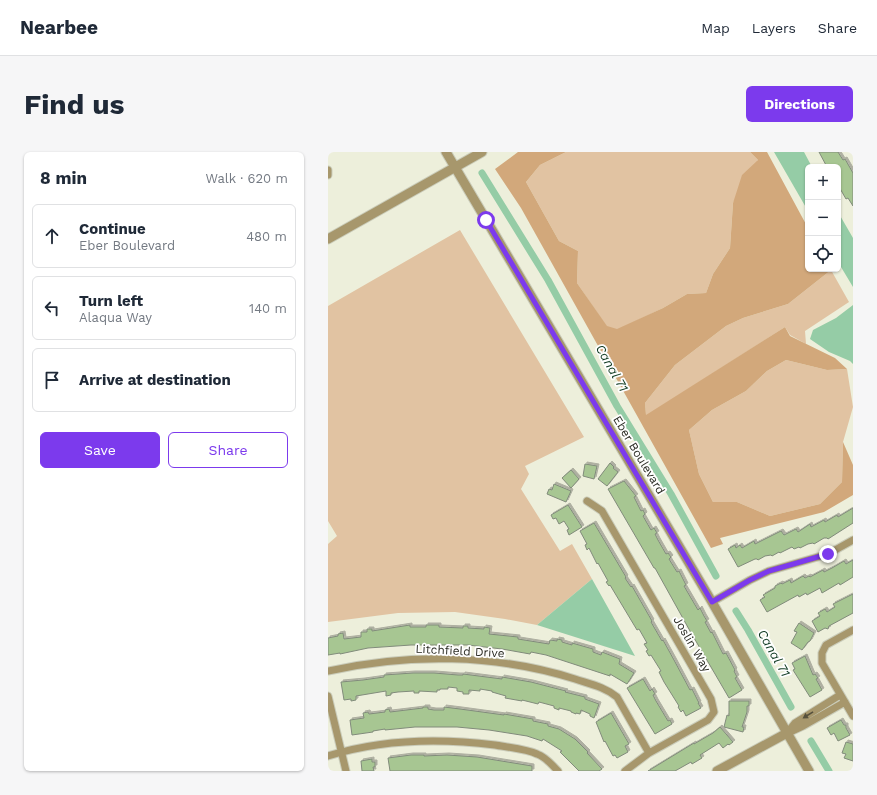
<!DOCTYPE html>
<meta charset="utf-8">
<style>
body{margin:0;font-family:"Work Sans",sans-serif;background:#f6f6f7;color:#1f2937}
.controls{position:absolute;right:12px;top:12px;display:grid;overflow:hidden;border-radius:6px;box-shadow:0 1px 3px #0004}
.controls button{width:36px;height:36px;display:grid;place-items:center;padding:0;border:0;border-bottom:1px solid #e0e1e3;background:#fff;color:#1f2937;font:20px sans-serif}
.stop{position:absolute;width:12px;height:12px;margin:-9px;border:3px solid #7c3aed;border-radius:50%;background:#fff}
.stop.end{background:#7c3aed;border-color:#fff;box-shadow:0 1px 4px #0008}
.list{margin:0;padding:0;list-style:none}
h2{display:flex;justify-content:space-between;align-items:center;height:52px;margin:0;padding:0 16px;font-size:17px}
h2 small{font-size:13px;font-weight:400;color:#747a83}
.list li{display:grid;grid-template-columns:26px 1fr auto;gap:12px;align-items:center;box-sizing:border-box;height:64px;margin:0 8px 8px;padding:0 8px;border:1px solid #e0e1e3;border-radius:6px}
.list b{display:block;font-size:15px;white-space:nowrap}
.list p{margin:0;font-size:13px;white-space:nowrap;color:#747a83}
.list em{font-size:13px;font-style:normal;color:#747a83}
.actions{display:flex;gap:8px;padding:12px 16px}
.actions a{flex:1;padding:9px 0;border:1px solid #7c3aed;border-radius:6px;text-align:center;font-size:14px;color:#7c3aed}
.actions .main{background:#7c3aed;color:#fff}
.icon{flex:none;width:22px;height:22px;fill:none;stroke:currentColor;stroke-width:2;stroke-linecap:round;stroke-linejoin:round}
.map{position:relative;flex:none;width:525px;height:619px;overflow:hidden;border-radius:6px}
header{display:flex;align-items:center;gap:24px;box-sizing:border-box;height:56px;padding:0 20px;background:#fff;border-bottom:1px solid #e0e1e3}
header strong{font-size:19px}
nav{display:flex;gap:22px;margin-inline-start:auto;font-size:14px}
.intro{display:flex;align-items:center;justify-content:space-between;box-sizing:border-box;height:96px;padding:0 24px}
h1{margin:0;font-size:28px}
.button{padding:10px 18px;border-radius:6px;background:#7c3aed;color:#fff;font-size:14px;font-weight:700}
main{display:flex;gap:24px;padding:0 24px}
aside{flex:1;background:#fff;border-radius:6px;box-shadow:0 1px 3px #0004}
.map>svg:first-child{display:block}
.green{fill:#e1c3a2}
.forest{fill:#d2a87b}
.water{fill:#95cca6}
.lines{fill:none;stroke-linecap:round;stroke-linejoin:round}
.canal{stroke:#95cca6;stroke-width:7}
.building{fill:#a7c692;stroke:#818b7b;filter:url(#shadow)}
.minor-casing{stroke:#caccba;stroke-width:9}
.tertiary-casing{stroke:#caccba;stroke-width:11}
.minor{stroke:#a7976c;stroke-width:7}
.tertiary{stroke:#a7976c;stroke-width:9}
.oneway{fill:#56513d}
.route{stroke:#7c3aed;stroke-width:5}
.labels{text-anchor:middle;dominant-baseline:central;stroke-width:3.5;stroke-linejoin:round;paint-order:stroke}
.street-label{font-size:12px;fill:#2b2c24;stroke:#fff}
.water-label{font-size:13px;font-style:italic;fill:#0e3920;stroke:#fff}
</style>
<header>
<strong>Nearbee</strong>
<nav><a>Map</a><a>Layers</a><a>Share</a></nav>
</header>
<div class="intro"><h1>Find us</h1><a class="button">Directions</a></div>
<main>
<aside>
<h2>8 min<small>Walk · 620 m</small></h2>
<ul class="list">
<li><svg class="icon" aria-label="ahead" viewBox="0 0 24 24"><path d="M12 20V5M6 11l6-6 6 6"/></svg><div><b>Continue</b><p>Eber Boulevard</p></div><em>480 m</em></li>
<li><svg class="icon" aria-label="left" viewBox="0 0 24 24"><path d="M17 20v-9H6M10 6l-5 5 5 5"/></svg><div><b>Turn left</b><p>Alaqua Way</p></div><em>140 m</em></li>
<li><svg class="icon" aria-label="arrive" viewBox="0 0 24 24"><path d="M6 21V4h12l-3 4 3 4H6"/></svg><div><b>Arrive at destination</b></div></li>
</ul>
<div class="actions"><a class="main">Save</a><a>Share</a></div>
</aside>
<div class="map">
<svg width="525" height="619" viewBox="0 0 525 619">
<defs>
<filter id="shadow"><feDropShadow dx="2" dy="-2" stdDeviation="0" flood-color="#0004"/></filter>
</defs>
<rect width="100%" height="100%" fill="#edefdb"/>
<path class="green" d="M238 0H422L430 8 405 51 402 96 385 122 378 141 359 142 335 156 289 178 279 175 249 131 250 99 231 89 198 30 212 13Z
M132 78 256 285 197 314 201 322 193 337 232 399 244 392 264 427 209 473 177 467 127 460 70 461 0 470V392L9 384 0 369V154Z
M503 118 521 150 477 179 478 192 462 183 457 175 318 264 317 251 347 213 398 174 415 166 460 152Z
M458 208 499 218 519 217 525 255 515 290 514 330 492 352 442 364 409 350H385L371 322 361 278 384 258 418 239 439 219Z"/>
<path class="forest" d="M190 0H238L212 13 198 30 231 89 250 99 249 131 279 174 289 177 335 156 359 142 378 141 385 122 402 96 405 51 414 23 430 8 422 0H439L480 76V117H502L503 118 460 152 415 166 398 174 347 213 317 251 318 263 457 175 462 184 507 206 519 217 499 218 458 208 439 219 418 239 384 258 361 278 371 322 385 350H409L442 364 492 352 514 330 515 290 525 313V343L496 360 392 386 395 392 383 396 193 56 167 17Z"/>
<path class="water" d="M446 0H476L484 15H480V59Z
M510 60 525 86V135L510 110Z
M525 153V212L522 209 501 200 482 187 485 178 508 166Z
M264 427 307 504 209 473Z"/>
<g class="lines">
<path class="canal" d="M154 21 220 128 289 254 343 342 388 424
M408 459 420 478 463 555
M483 589 501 619"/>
</g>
<path class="building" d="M491 0H510L515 8 517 7 525 21V54L520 46 518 47 510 33V15H499Z
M282 311 286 315 285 316 290 320 279 334 270 327Z
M257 312 269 314 266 327 255 324Z
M243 318 251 327 243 336 234 326Z
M296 329 308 344 306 345 313 359 315 358 317 362 315 364 323 378 326 376 329 381 327 382 330 388 338 402 340 401 343 405 341 407 349 420 351 419 358 433 356 434 370 458 372 456 376 464 379 469 377 470 383 481 384 480 395 502 398 501 407 518 406 519 409 525 407 526 414 538 401 546 362 479 327 416H326L280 337Z
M226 332 243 339 238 350 219 342 221 337 224 338Z
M240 353 254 375 241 383 239 378 241 377 236 369 231 372 228 366 225 367 223 363Z
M525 356V371L500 387 499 386H496L486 392 485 391 480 392 472 396 471 395 466 397 464 395 452 401 451 400 444 404 443 403 437 404 430 408 429 407H427L410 415 400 397 407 393 408 396 412 393 414 396 426 389 427 392 453 379 456 383 468 377 470 380 482 372 483 375 496 368 497 370 509 363 510 365Z
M266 371 298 425 297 426 303 435 304 434 324 469 323 470 334 489 335 488 346 508 362 538 364 537 371 551H370L373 556 358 564 355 558 353 560 350 555 351 554 336 530 331 520 333 519 323 503 321 504 318 499 320 498 316 492 319 491 311 477 309 478 282 433 281 434 278 430 280 429 270 411 269 412 261 396 259 398 257 393 259 392 252 379Z
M525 408V425L512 433 511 431 494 441 492 436 479 443 478 441 471 445 470 443 439 460 432 448 437 445 435 443 447 436V434L453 431 454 432 462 428 463 431 475 424 477 426 481 424 482 425 495 418 496 420 504 416 516 409 518 412Z
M525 442V461L501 474 500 477 497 476 490 480 484 469 492 464 490 461 497 457 499 460 507 455 505 452Z
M471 471 486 481 482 489 480 490 474 498 463 491 469 480 466 479Z
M82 473V475H98V473H111V475L135 476V474H140V476L156 477V475L162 476 161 482 190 485V487L221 492 222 488 229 489V487L234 488V490L244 493V491L265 497V500L273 503 274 500 292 507 291 512 306 521 299 532 282 522V524L218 503 203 500 202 502 174 497 140 493H83L40 496 12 502V501L0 503V486L10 484V482L15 481 16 487 33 485V480H39V477H44V479Z
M477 504 485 523 487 522 490 526 488 527 494 538 482 545 465 518 467 517 464 511Z
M85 521H106L130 523H135V522L174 527V525L203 530 238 539 237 540 257 545V547L271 552 266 566 262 564V562L253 558 252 562 248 561V562L243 560V559L231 556V558L226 556V554L211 550 210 552 194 548V549L177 546 178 544 164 540V539L152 537V539L141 538V542H135V540L129 539V536L120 535V537H112V538H109V540L91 539V541H86V539L70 540 63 541V543L58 544V539L28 544V548L23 549V547L16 548 13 530 35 528 56 525V523Z
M315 527 322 539 324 537 327 542 325 543 328 549 340 569 342 568 344 572 327 582 299 536Z
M401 549H421V554H419V560L414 575H416L415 580 396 575 399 563 401 564Z
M95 555H100V557L106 558H116V555L132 557 176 563V562L205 567V569L220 572V574L231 577 247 587 260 600 259 601 274 617 271 619H251L232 600 234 599 215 587 214 589 199 584 161 578 129 575H87L57 578V577L45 579V580L24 583 22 568 36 566 35 561 40 560 41 562 57 560V558L61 557 62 560 95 556Z
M283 561 301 592 297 594 300 600 289 606 287 603 285 604 277 589 276 590 268 570Z
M513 568 516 573H518V576L522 583 510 589 506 581 503 583 499 576Z
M392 575 405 590 401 593 400 592 395 596 391 591 372 603 374 606 364 612 363 610 347 619H320L361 594 366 591V592L385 581Z
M518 590 525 592V609L516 606 518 602 514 601Z
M83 603H96V604L119 603 149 605 204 614V619H62L60 606Z
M44 607V610H47V615H45L46 619H34L33 609Z"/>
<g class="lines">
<defs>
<path id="minor" d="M0 18V23
M259 349 274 359 383 547 386 560 380 568 321 601 297 619
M384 450 422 428 441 419 500 402 525 388
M525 478 498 493 494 501V511L525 564
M0 519C81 501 168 502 247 527 262 532 277 535 289 545L321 601
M0 544 18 619
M459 581 467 571 512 543
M460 581 475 574 517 550
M0 604C54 587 111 586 167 593 178 595 199 597 209 602 218 605 224 613 230 619"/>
<path id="tertiary" d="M118 0 384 450 481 619
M0 87 154 0
M389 619 459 581"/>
</defs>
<use href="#minor" class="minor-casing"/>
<use href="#tertiary" class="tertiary-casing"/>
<use href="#minor" class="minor"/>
<use href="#tertiary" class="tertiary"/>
</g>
<defs><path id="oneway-solid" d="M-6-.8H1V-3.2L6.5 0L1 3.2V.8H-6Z"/></defs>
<use class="oneway" href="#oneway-solid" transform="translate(480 563) rotate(148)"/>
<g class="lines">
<path class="route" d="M158 68 384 450 422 428 441 419 500 402"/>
</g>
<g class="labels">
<g class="street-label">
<text transform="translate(311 303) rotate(59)">Eber Boulevard</text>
<text transform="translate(364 492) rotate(60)">Joslin Way</text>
<text transform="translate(132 499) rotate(3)">Litchfield Drive</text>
</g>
<g class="water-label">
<text transform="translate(284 216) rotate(60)">Canal 71</text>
<text transform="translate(446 501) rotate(60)">Canal 71</text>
</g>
</g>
</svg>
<div class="controls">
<button>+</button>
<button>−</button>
<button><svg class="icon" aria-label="locate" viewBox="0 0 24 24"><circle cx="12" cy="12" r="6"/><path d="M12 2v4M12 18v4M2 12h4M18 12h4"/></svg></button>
</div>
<div class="stop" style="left:158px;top:68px"></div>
<div class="stop end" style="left:500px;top:402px"></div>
</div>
</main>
